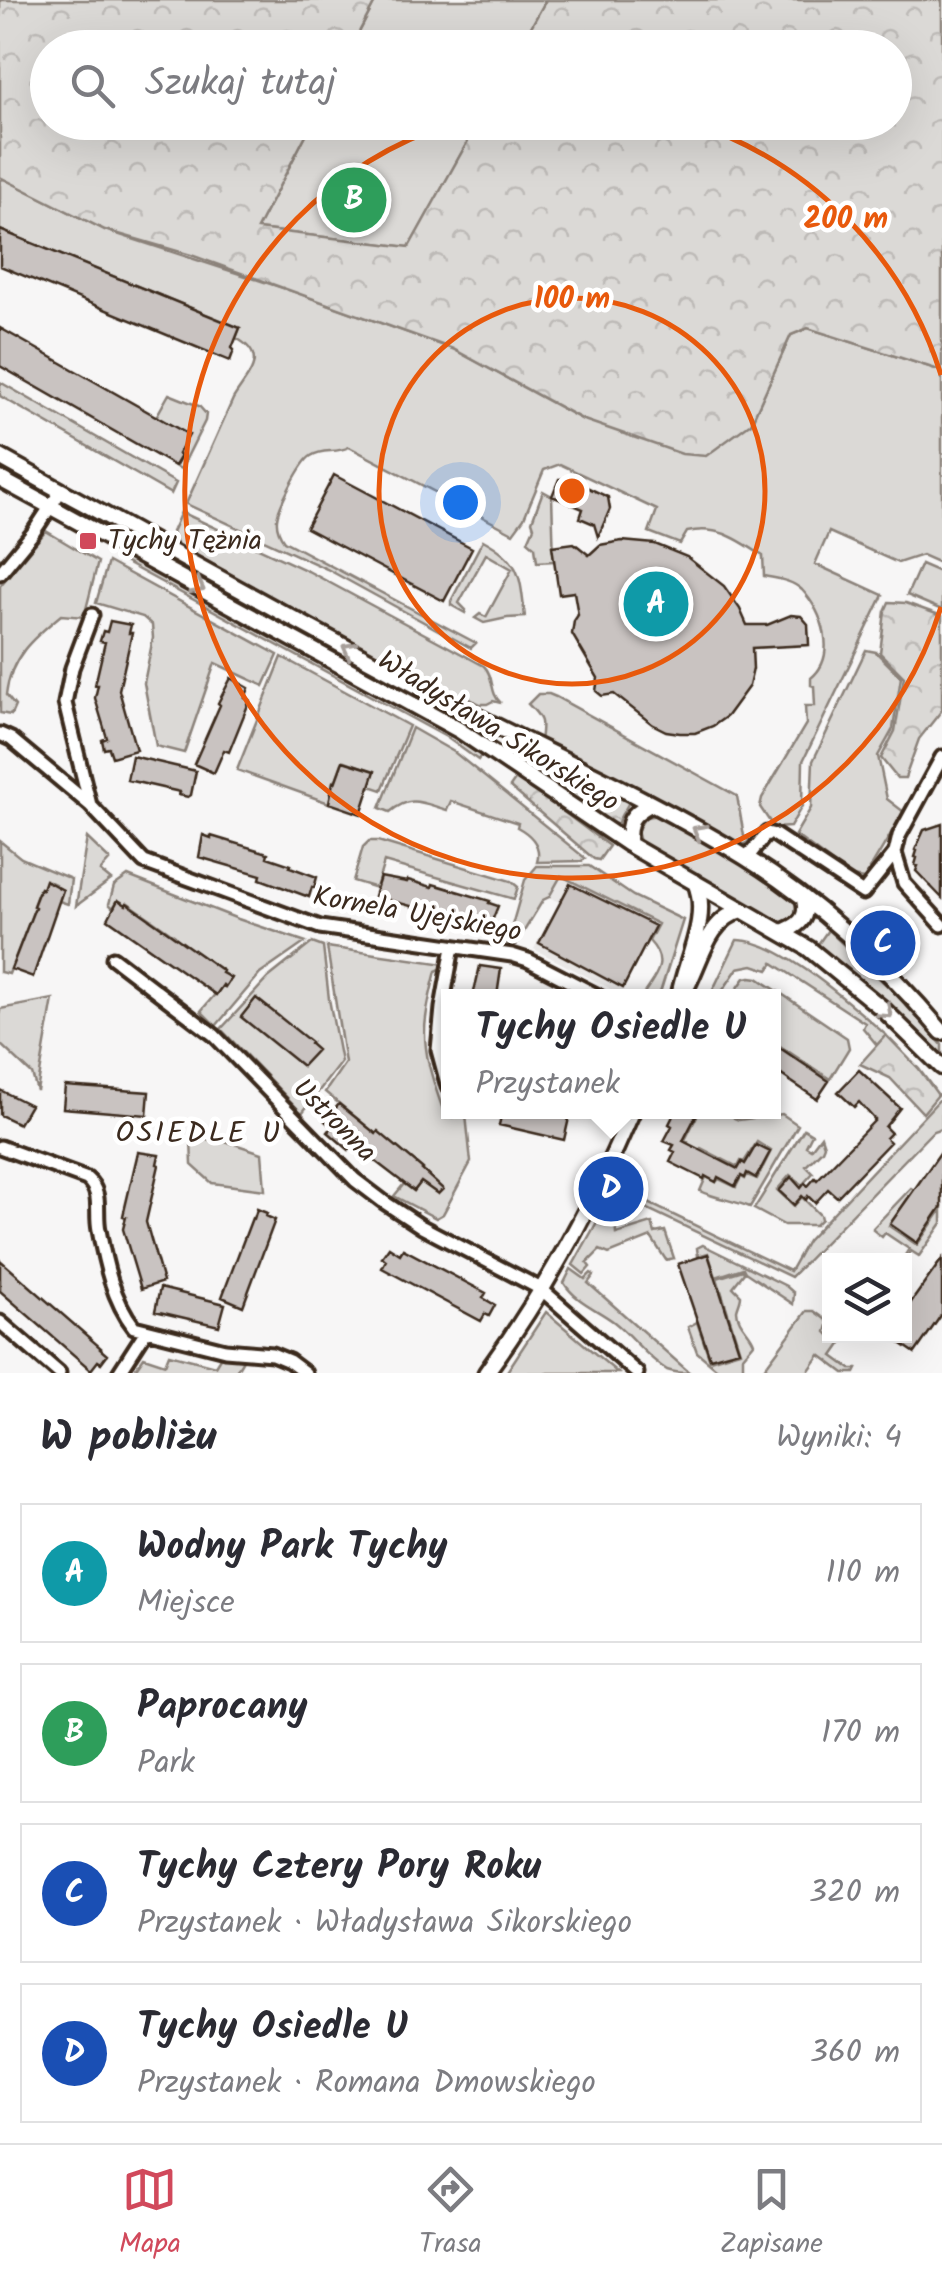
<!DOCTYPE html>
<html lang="pl">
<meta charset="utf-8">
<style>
body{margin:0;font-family:Kalam,sans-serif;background:#f2f2f3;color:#2b2b33}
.controls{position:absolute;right:30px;bottom:30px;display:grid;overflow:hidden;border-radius:0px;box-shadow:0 10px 40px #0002}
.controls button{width:90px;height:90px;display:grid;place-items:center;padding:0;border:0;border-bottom:2px solid #e1e1e2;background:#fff;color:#2b2b33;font:50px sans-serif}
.you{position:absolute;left:460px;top:502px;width:35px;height:35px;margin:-25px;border:8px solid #fff;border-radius:50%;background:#1a73e8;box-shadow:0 0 0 15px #1a73e833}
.badge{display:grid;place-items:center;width:65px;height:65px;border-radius:50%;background:#d1495b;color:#fff;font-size:32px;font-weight:700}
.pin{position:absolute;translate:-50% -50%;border:5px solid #fff;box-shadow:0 2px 10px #0006}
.popup{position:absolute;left:441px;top:989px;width:340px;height:130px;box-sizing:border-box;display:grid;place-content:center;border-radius:0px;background:#fff;filter:drop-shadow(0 2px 8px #0005);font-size:32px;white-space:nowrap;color:#7c7c81}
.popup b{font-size:38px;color:#2b2b33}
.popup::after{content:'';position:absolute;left:50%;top:100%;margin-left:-20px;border:20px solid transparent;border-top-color:#fff}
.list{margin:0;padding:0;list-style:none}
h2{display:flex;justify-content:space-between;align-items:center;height:130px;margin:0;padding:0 40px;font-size:42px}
h2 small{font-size:32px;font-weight:400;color:#7c7c81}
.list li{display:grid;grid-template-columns:65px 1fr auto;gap:30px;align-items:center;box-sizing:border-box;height:140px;margin:0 20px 20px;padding:0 20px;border:2px solid #e1e1e2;border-radius:0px}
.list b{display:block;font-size:38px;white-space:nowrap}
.list p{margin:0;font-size:32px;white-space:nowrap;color:#7c7c81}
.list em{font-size:32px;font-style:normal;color:#7c7c81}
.icon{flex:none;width:55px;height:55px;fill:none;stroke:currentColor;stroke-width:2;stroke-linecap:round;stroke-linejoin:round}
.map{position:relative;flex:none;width:942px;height:1373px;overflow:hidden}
.search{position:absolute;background:#fff;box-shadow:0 10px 40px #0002;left:30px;right:30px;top:30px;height:110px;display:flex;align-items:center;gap:25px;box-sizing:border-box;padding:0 35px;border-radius:55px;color:#7c7c81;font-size:38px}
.sheet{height:770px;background:#fff}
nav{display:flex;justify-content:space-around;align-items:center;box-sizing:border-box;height:140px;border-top:2px solid #e1e1e2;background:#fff;font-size:28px;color:#7c7c81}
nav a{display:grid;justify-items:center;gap:5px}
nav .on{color:#d1495b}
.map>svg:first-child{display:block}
.built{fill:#e9e7e6}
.green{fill:#dbd9d6;stroke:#8b827a;stroke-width:2.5}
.forest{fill:url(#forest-crowns);stroke:#8b827a;stroke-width:2.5}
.building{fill:#c9c3c1;stroke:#3b2a1e;stroke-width:2.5}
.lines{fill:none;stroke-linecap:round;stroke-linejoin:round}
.minor-casing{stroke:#3b2a1e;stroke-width:19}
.tertiary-casing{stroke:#3b2a1e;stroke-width:21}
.minor{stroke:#fff;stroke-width:11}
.tertiary{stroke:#fff;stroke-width:14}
.oneway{stroke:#a79f9a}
.ring{fill:none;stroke:#e8590c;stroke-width:5}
.poi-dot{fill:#d1495b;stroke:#fff;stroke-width:4}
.labels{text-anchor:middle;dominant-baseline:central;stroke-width:9;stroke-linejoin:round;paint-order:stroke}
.poi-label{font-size:28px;fill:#3b2a1e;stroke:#fff;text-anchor:start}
.street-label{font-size:28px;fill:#3b2a1e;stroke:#fff}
.neighbourhood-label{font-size:30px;letter-spacing:2.5px;fill:#3b2a1e;stroke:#fff}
.centre{fill:#e8590c;stroke:#fff;stroke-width:5}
.ring-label{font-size:30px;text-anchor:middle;font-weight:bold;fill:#e8590c;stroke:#fff;stroke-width:9;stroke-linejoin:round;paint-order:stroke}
</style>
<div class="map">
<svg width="942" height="1373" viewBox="0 0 942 1373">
<defs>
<pattern id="forest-crowns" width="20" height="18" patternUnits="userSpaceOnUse" patternTransform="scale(2.5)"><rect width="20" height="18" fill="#dbd9d6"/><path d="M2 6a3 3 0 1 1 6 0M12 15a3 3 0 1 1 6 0" fill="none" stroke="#bdbab7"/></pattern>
</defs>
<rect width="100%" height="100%" fill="#f7f6f6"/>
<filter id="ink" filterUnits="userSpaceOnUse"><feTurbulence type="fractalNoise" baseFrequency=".01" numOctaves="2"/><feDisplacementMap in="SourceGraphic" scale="20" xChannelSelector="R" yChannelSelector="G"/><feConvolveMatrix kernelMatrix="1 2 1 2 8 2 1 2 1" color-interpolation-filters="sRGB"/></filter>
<g filter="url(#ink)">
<path class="built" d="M561 875 658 924 621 994 534 949 559 902 549 897Z"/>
<path class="green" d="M376 0H546L520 47 351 48Z
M312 123H478L409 247 257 229Z
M4 179 105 230 295 292 453 349 583 420 751 423 791 335 808 328 942 371V564L922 555 898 563 829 532 815 564 883 595 803 761 802 806 790 827 774 828 760 807 762 798 806 724 805 706H815L814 686 811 685V678C838 656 823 612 802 590 792 580 777 579 764 576L763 556C737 539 719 525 687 532L680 544 649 532 657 510 560 464 544 470 524 518 513 533 349 447C336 454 323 448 311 456 301 462 278 507 277 519 276 528 279 534 284 541L476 643 471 648 327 569 186 504 233 399C246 377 271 357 236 338L240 328 0 230V180Z
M0 382 176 483 171 494 0 396Z
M169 394 199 406 206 414 205 421 181 469 175 466 181 456 178 454 189 435 156 417Z
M543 491 552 496 554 561 537 562 535 547 528 541 534 527 532 521Z
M181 512 308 571 484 666C495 677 489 693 501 703L493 701 487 704H480L432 681 429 684 183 551 179 548 172 532Z
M46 531 98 562 84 617 61 615C33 638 10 657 6 695L15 706 11 715 0 713V586Z
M483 540C522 561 520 577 525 617L507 618 484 623 475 618 480 614 486 617 512 569 486 554 459 603 466 610 465 613 451 605V601Z
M118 551 450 732 483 753 478 760 446 737 115 557Z
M108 562 278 655 264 686 215 663 184 753 156 746 144 683 153 638 152 625 143 617 96 603Z
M921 564 942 573V610L907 595Z
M866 650 876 652 901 677 893 729 878 756 887 799 904 812 864 879 851 877 795 835 811 808 813 761Z
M282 657 409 726 382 790 370 786 373 771 345 761 342 763 335 783 333 782 329 803 237 770Z
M538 694H549L556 697 737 796 744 836 750 841 744 844 737 843 540 741C543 721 543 719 528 704Z
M412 728 454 752 585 858 582 861 537 862C542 845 530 834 517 827L518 823 451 801 447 810C422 803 412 794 390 812L380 808Z
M659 815 742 862 798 903V914L793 923 783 925 640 842 637 831 645 817Z
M87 838 110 860 100 871 111 880 76 906Z
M0 841 21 858 71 879 68 904 59 901 63 890 54 886 55 884 46 880 42 889H39L33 906 35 907 9 974 0 972Z
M369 841H378L511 881 518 887 514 899 384 862 376 888 353 881 363 847Z
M537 866H589L633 896 683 920 659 996H642C655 976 670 963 649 941L658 924 561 876 549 897 543 900 515 946 507 943 525 880Z
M128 876 238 919 306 942 260 974 216 1026 201 1011 223 985 225 986 230 978 175 938V936L128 903 126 905 118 900 113 908 109 904 114 886Z
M828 930 911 1008 942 1045V1057C903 1016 860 982 816 947Z
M737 940C780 939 854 1007 886 1035L877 1045 863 1028 865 1023 773 963 768 970 753 965 738 968 719 996H710Z
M312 943 323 947 329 999 341 1062 302 1113 221 1029 268 978Z
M327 947 445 964V967L436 971C432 987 428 1002 426 1018 421 1052 435 1087 446 1118L466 1115 471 1162 443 1214 436 1218 394 1196 404 1184 414 1191 421 1182 423 1183 422 1168 378 1132 376 1134 325 1092 345 1063Z
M751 977 758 978 847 1038 849 1048 830 1079 774 1042V996H732L745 978Z
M53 999 37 1091 32 1074 0 1044V1009Z
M939 1100H942V1128L933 1131 791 1277 644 1207C627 1211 614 1214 616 1234L652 1223 655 1233 665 1231 674 1258 666 1260 651 1237 609 1254 600 1250 587 1263 590 1267 584 1274 573 1265 602 1213 611 1205 626 1175 631 1180 630 1184 627 1183 624 1190 632 1194 635 1188 634 1184 639 1189 638 1198 790 1271 807 1241Z
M699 1112H731L734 1118 739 1120 782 1114 798 1125 750 1207C733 1200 717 1199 700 1191L706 1177 716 1182 719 1179 736 1187 741 1177 745 1179 747 1175 757 1179 771 1151 757 1142 744 1162 741 1161 738 1167 701 1148 697 1153 686 1147 688 1142 685 1140Z
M804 1129 812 1134 806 1146 811 1149 821 1136 824 1145 822 1150 806 1166 813 1173 802 1185 790 1175 777 1190 794 1206 802 1197 820 1215 821 1219 815 1225H784L754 1209Z
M191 1139 222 1140 262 1153 265 1190 212 1183 192 1165Z
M911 1188 914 1190 889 1226 917 1245 942 1209V1223L919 1256 911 1251 905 1261 902 1260 909 1249 885 1233 882 1237 873 1230V1228Z
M703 1245 786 1286 794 1293 793 1304 745 1272 743 1268 716 1277 708 1253 698 1256 697 1248Z
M571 1269 585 1279 591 1273 594 1275 588 1283 690 1373C682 1373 675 1373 667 1370 646 1357 633 1337 614 1322 597 1309 576 1302 564 1283Z
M743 1270 744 1273 733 1287 741 1295C741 1300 738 1305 737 1310 737 1324 751 1332 754 1343L743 1356V1368L732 1373H722L697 1352 688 1327 697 1322 710 1360 740 1351 717 1278Z
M807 1311H814L829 1322 826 1332 830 1336H847L833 1356 851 1369H857L855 1373H844L820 1355 807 1373H761Z
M546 1312 618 1373H506Z
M169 1354 215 1366 221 1356 244 1358 235 1373H133L144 1357 165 1364Z"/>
<path class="forest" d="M0 0H376L351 47 48 48V122L312 123 257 229 409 247 478 123 894 122V48L520 47 546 0H942V371L808 328 791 335 751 423 706 456 682 454 584 420 453 349 191 255 105 230 0 177Z
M889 602 906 603 942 616V710L919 739 905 778H897L881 758 895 731 904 677 880 653 885 611Z
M507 741 630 799C627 809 620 814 618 823L613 825 516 759 505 745Z
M517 777 609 846 599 860 594 859 510 787Z
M886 1035 919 1069 938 1095 923 1113 890 1078 860 1064Z"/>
<path class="building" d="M0 230 240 328 232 348 234 350 230 361 0 266Z
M0 328 189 435 178 454 181 456 175 466 0 366Z
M334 475 472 548 444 601 306 528Z
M559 479H570L608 497 610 509 598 537 594 524 580 518 583 509 552 496Z
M622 541 655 544 687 557 724 586 740 609 747 625H767L791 615 801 616 808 624 809 645 752 648 753 669 749 686 727 716 713 726 695 733H680L666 731 652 724 614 694 602 696 596 691 598 678 572 634 574 621 578 615 574 592 559 594 552 546 574 543 589 555 600 545Z
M110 621 131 625 129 633H132L119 690 136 750 112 757 109 748 104 749 102 740 107 738 95 698 98 685H95L105 642 100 641 103 631 107 632Z
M231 678 249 688 245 698 250 700 229 752 224 750 214 773 194 764 220 705 218 703Z
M132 756 196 771 191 795 188 797 179 795 180 792 127 780Z
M343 761 375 771 361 814 329 803 333 782 335 783Z
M942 824V898L916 871 918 866 915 865 917 858 915 857 917 851 915 850 924 830Z
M203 835 211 838V836L268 853 267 857 291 865 290 867 317 877 314 888 312 887 309 897 260 879 261 875 199 857Z
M380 877 407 882 408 880 432 887 433 884 490 901 489 903 498 906 490 926 448 914 447 916 374 896Z
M45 880 63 890 33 977 11 969 35 907 33 906 40 888 42 889Z
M570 884 655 926 623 988 539 943Z
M118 900 126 905 127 903 223 971 222 973 231 978 225 987 223 985 216 995 108 919Z
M480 966 501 969 497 996H473Z
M256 998 311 1042 310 1044 317 1050 302 1066 241 1017Z
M774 1044 829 1081 817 1099 774 1070Z
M859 1070 900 1108 885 1127 891 1133 886 1138 890 1142 837 1197 828 1189 815 1203 808 1196 806 1200 802 1196 794 1205 779 1191 791 1177 801 1188 805 1183 808 1186 815 1178 817 1180 875 1120 859 1102 854 1107 838 1092Z
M65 1086 149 1092 147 1115 63 1108Z
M0 1090 30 1105 19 1124 0 1115Z
M339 1104 376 1134 378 1131 423 1169 422 1170 443 1189 438 1194 421 1182 414 1191 354 1145 349 1150 328 1132 332 1127 325 1121Z
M502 1112H542L569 1118 564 1140 499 1125Z
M675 1112H698L683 1141 738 1169 742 1162 745 1164 756 1145 770 1152 756 1178 747 1173 745 1178 741 1176 735 1186 718 1177 716 1182 705 1176 704 1179 670 1162 675 1152 671 1150 674 1145 664 1141 672 1126 669 1124Z
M942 1150V1206L917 1243 890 1224Z
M138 1152 159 1155 157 1164 159 1165 146 1222 163 1282 141 1289 123 1229 126 1217 123 1216Z
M257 1209 267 1213 266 1216 275 1220 243 1306 222 1297 252 1218 254 1219Z
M389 1247 400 1254 403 1249 486 1293 483 1298 495 1305 489 1316 485 1314 481 1321 382 1268 386 1260 382 1257Z
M708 1254 739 1350 710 1358 678 1264Z
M942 1259V1314L915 1353 890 1336H904V1312Z
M0 1260 101 1348 100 1349 107 1355 101 1363 98 1361 91 1370 0 1291Z
M160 1288 225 1304 219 1326 155 1311Z"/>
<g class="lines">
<defs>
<path id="minor" d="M0 573 33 533 60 492
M92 615 72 668 65 703 90 805 144 862 320 927 512 955 528 960 598 996
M0 734 11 739 90 805
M942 757 899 836 895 853 904 883 942 925
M747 858 767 833 775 835 863 893 895 853
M113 958 214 1035 355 1180 384 1202 422 1227 541 1289 637 1373
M448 1087 438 1050 442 1008 453 947
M0 1147 87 1179C103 1193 95 1211 99 1230 105 1263 113 1300 134 1327L225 1350 272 1354 289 1361 305 1373
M0 1322 59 1373
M119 1373 146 1331"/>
<path id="tertiary" d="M0 457C143 536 286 616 431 693 535 748 645 795 745 857 819 903 886 966 942 1032
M0 479 459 730 628 844 808 948 884 1010 942 1067
M628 844C628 821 630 815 650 804
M781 932C797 927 809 919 804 900
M684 992C701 963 706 920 742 910
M679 996C685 961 711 917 695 882
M486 1373C545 1292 593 1204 632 1112"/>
</defs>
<use href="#minor" class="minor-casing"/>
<use href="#tertiary" class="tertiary-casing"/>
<use href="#minor" class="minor"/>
<use href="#tertiary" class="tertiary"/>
</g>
<defs><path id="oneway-chevron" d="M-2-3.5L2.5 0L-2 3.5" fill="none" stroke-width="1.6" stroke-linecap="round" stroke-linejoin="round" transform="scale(2.5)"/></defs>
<g class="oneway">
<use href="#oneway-chevron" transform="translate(198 587) rotate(28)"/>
<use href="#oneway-chevron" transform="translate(349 649) rotate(-152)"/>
<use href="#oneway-chevron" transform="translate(699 831) rotate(-151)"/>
<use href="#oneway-chevron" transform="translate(886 1012) rotate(42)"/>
</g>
</g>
<g class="ring">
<circle cx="572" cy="491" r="193"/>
<path d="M941 607A387 387 0 1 1 452 123M692 123A387 387 0 0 1 941 375"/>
</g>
<rect class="poi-dot" x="78" y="531" width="20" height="20" rx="5"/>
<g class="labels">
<g class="poi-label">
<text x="108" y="541">Tychy Tężnia</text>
</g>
<g class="street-label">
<text transform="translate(498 732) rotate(32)">Władysława Sikorskiego</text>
<text transform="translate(417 915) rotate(10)">Kornela Ujejskiego</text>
<text transform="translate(334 1121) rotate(45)">Ustronna</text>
</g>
<g class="neighbourhood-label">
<text x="199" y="1134">OSIEDLE U</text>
</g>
</g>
<circle cx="572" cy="491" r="15" class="centre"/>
<g class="ring-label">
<text x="846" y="228">200 m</text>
<text x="572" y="308">100 m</text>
</g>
</svg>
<div class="controls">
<button><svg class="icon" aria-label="layers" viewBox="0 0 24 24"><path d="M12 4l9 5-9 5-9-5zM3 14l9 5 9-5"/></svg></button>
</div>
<div class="you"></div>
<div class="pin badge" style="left:656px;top:604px;background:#0f9aa8">A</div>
<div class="pin badge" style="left:354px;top:200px;background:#2e9e5b">B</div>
<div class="pin badge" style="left:883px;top:943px;background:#1a4fb4">C</div>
<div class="pin badge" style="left:611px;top:1189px;background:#1a4fb4">D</div>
<div class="popup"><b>Tychy Osiedle U</b>Przystanek</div>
<div class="search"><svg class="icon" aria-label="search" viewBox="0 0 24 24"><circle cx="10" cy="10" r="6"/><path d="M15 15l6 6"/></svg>Szukaj tutaj</div>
</div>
<section class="sheet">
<h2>W pobliżu<small>Wyniki: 4</small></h2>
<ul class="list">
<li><span class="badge" style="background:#0f9aa8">A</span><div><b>Wodny Park Tychy</b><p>Miejsce</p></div><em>110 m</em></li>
<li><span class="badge" style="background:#2e9e5b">B</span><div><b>Paprocany</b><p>Park</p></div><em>170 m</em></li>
<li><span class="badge" style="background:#1a4fb4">C</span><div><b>Tychy Cztery Pory Roku</b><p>Przystanek · Władysława Sikorskiego</p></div><em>320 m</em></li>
<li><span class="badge" style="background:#1a4fb4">D</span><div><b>Tychy Osiedle U</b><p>Przystanek · Romana Dmowskiego</p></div><em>360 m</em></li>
</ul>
</section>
<nav>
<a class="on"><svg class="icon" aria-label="map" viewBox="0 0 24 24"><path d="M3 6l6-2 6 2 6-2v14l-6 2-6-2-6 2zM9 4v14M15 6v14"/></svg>Mapa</a>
<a><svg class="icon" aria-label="directions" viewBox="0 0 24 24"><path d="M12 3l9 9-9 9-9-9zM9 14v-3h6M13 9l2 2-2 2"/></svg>Trasa</a>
<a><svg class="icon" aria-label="saved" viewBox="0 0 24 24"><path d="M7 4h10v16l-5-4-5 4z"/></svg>Zapisane</a>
</nav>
